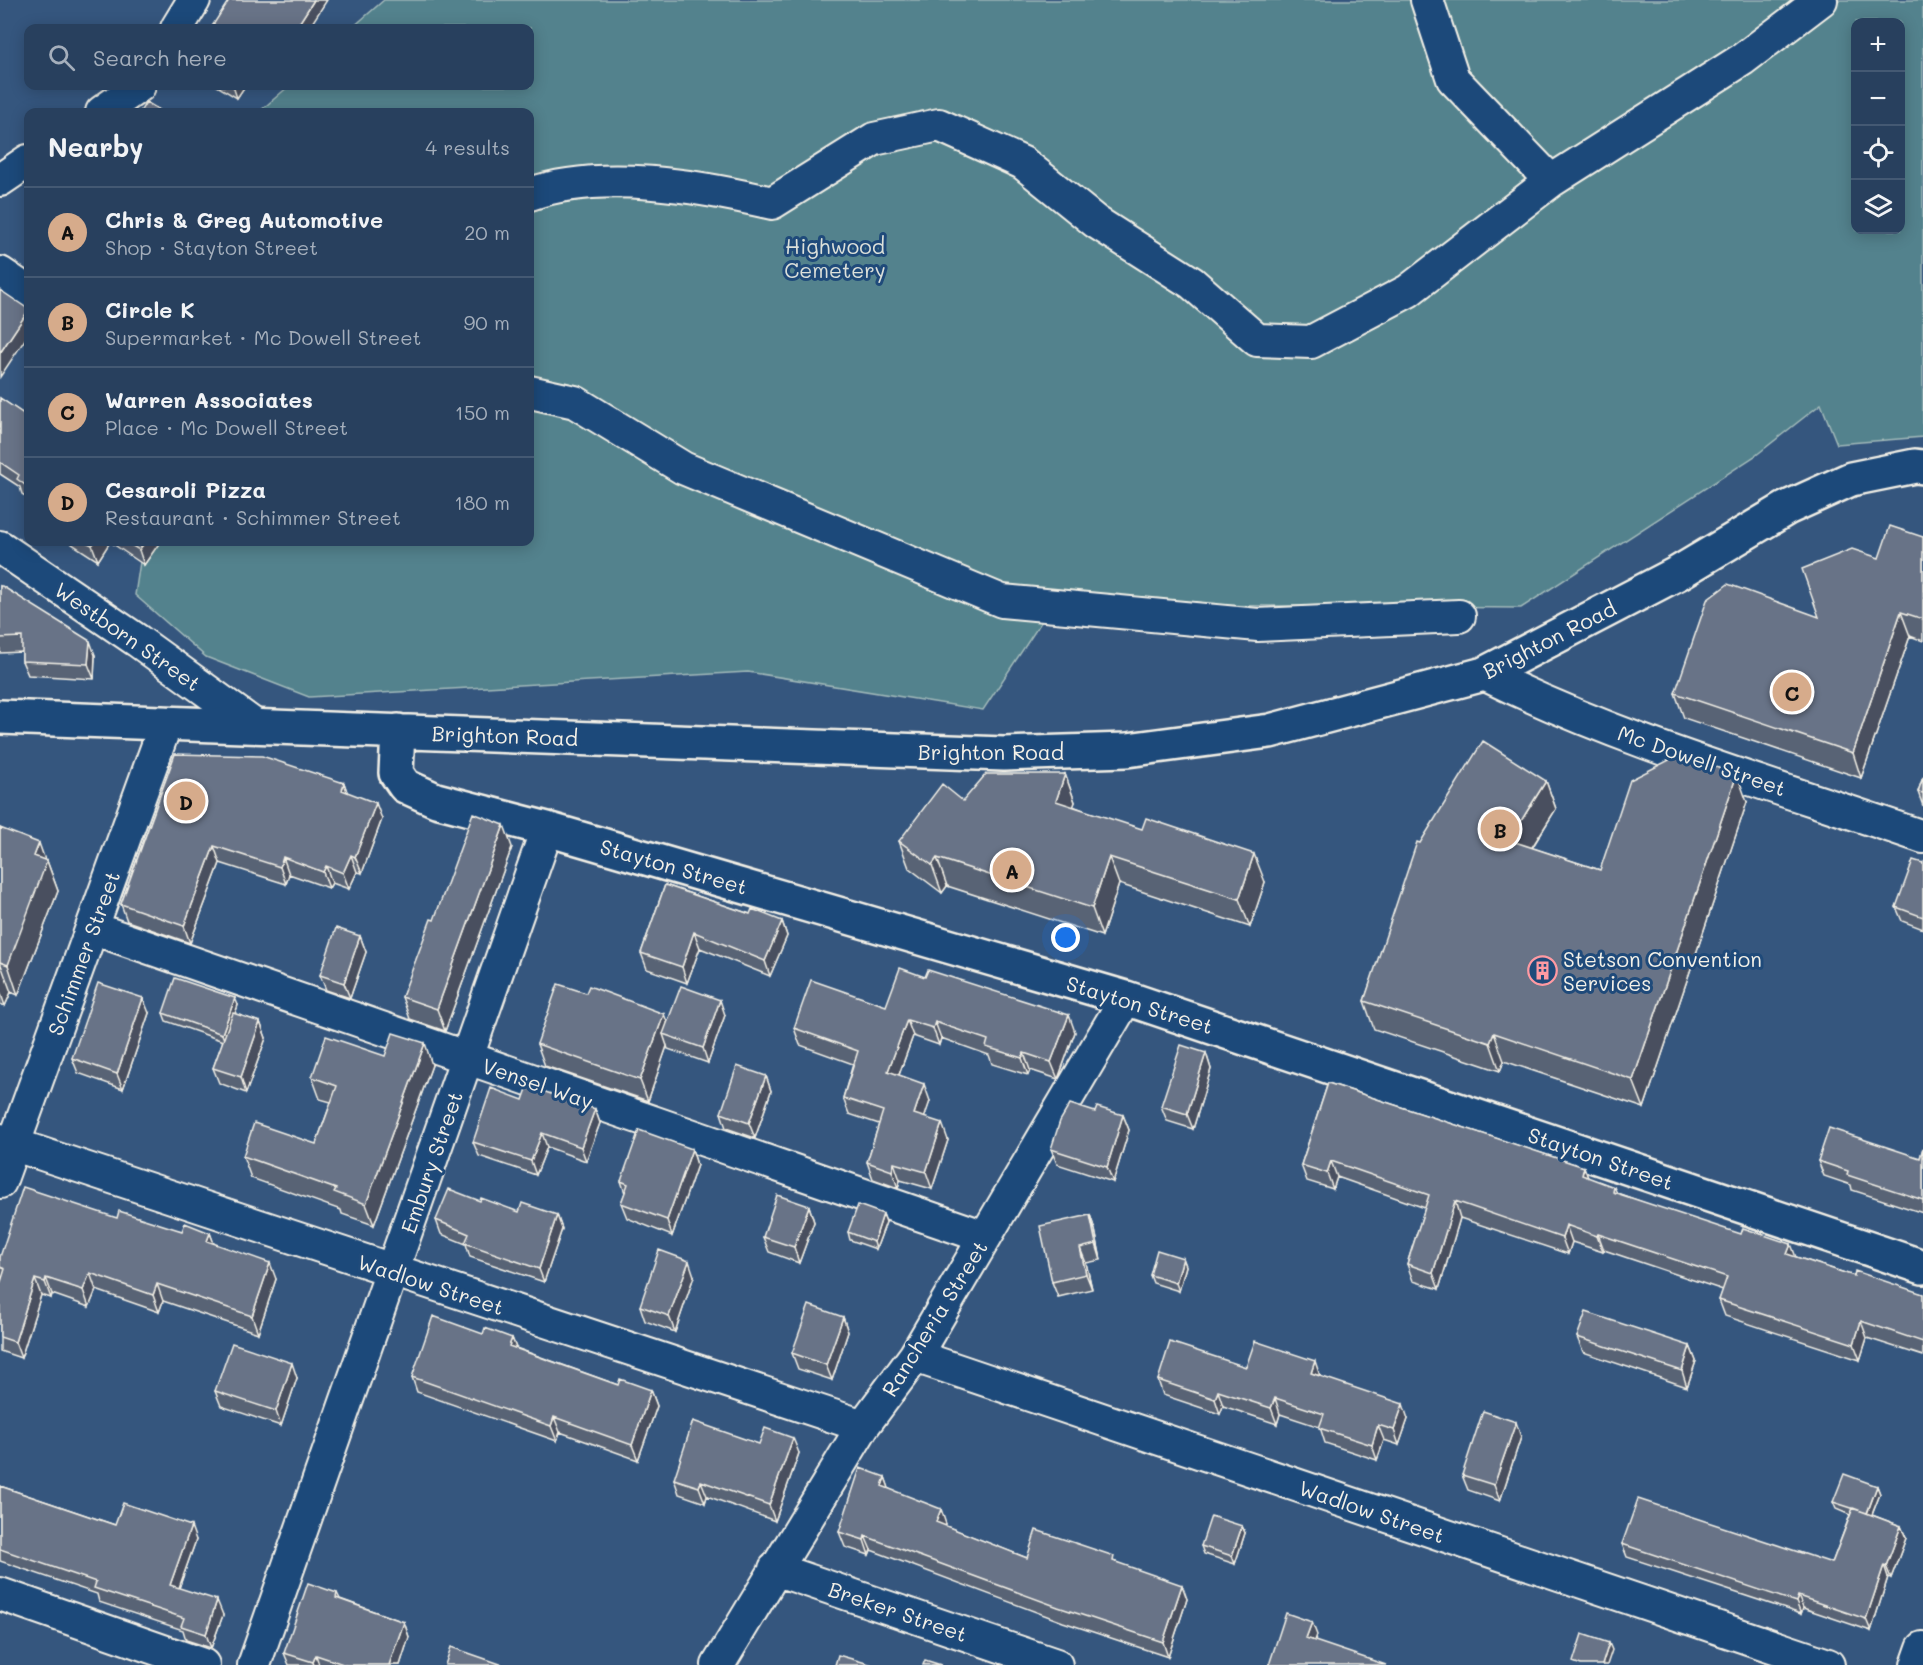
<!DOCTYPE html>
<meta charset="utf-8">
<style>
body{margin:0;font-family:Mali,sans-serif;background:#344b67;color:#f1f3f6}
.controls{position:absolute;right:18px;top:18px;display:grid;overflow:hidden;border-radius:12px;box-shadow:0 3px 15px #0003}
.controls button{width:54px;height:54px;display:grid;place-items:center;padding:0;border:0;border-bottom:2px solid #445973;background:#28405e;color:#f1f3f6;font:30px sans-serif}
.you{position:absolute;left:1066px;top:938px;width:21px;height:21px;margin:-15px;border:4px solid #fff;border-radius:50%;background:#1a73e8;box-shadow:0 0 0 9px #1a73e833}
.badge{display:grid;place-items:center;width:39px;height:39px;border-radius:50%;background:#d6ab8b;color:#111;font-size:20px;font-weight:700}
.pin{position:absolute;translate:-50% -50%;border:3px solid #fff;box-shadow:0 2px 6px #0006}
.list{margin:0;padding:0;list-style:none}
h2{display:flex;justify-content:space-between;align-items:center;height:78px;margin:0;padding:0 24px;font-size:26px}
h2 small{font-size:20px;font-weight:400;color:#a5afbc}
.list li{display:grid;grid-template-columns:39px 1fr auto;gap:18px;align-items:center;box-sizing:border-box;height:90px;padding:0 24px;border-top:2px solid #445973}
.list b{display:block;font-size:22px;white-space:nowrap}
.list p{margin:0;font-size:20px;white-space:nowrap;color:#a5afbc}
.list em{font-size:20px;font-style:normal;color:#a5afbc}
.icon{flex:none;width:33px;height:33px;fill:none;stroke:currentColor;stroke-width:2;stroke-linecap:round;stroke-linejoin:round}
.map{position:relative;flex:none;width:1923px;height:1665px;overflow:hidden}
.search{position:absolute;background:#28405e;box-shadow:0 3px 15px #0003;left:24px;top:24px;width:510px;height:66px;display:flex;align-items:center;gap:15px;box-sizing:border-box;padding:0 21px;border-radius:12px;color:#a5afbc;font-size:22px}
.panel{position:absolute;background:#28405e;box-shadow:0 3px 15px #0003;left:24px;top:108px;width:510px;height:438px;border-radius:12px}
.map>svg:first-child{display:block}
.green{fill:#52828d;stroke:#a3baba;stroke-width:1.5;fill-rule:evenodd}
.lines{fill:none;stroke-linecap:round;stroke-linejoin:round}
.minor-casing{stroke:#f4f1e8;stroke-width:36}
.tertiary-casing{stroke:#f4f1e8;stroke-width:38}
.minor{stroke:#1f4a7a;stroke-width:32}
.tertiary{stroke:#1f4a7a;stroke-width:33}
.wall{fill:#596374;stroke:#f4f1e8;stroke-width:1.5}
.shaded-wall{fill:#49505e;stroke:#f4f1e8;stroke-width:1.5}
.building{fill:#687387;stroke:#f4f1e8;stroke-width:1.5}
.labels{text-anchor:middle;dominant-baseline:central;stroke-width:6;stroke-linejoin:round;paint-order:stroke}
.park-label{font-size:21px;fill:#dce0da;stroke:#1f4a7a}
.street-label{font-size:21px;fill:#f4f1e8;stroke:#1f4a7a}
.poi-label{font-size:21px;fill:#f4f1e8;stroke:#1f4a7a;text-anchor:start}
</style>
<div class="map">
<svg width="1923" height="1665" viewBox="0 0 1923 1665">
<rect width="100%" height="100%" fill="#35567e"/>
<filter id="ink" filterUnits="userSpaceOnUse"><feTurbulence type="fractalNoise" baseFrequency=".0167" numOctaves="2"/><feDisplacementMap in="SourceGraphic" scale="12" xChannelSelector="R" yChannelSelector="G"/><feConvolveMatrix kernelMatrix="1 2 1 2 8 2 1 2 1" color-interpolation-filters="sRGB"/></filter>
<g filter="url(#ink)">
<path class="green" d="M384 0H1923V437L1837 444 1821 404 1755 456 1521 608 1053 604 983 710 748 672 309 697 206 657 135 595 143 542H530V112H259L289 86H530V28H352ZM1856 22H1900V230H1856Z"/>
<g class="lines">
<defs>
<path id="minor" d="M1427 0 1453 79 1551 181 1743 59 1821 0
M177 28 194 0
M102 112 139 86
M0 180 28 161
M530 194C601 169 699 186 772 203L874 139 939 125 1023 163 1096 222 1192 283 1257 340 1311 342 1408 291 1551 181
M0 273 28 292
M530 392 575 402 683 468 1002 601 1258 625 1459 616
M0 547 138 641 254 725
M1484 674C1624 743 1776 786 1923 837
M92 928 985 1237
M0 1140 863 1426
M0 1182 166 723
M915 1356 1828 1665
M775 1569 1056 1665
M0 1594 203 1665
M254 1665 547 829
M718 1665 863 1426 915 1356 1126 998
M1917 1665 1923 1648"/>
<path id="tertiary" d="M0 717 1004 754 1127 750 1270 731 1484 674 1678 573 1787 508 1851 479 1915 466 1923 467
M398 731 396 773 405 786 436 800 547 829 1126 998 1923 1267"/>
</defs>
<use href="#minor" class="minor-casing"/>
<use href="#tertiary" class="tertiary-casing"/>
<use href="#minor" class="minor"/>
<use href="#tertiary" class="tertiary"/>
</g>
<path class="wall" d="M217 86H245L237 98Z
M0 398 28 417V498L22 494 20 487 0 474Z
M1923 537V641L1910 636 1861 778 1684 718 1675 693 1819 617 1879 558Z
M71 542H160L144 565 110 542 98 561 72 544Z
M0 586 95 655 94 679 28 675 22 661V652L0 653Z
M175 754 344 783 347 792 382 819 362 873 357 872 349 889 332 883 329 888 289 874 286 884 220 863 190 943 127 921 121 904Z
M1065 774 1075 802 1073 806 1265 882 1250 927 1119 884 1102 936 947 886 942 893 909 868 899 841 963 801Z
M1923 777V806L1918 792Z
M1546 781 1556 809 1532 848 1600 870 1747 802 1644 1108 1504 1061 1500 1071 1374 1029 1364 1001 1420 843Z
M0 828 47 861 58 891 18 995 11 992 5 1006 0 1004Z
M512 847 445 1031 410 1019 402 997 434 920Z
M1923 863V929L1902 921 1896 907Z
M665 885 750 914 782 921 787 936 770 976 700 948 687 983 647 969 641 953Z
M360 936 366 952 350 998 326 990 320 975Z
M238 1005 235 1014 260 1022 266 1038 246 1093 219 1083 213 1068 223 1041 166 1021 163 1013Z
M886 1006 1075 1032 1058 1079 1030 1070 1028 1075 992 1064 989 1055 941 1038 939 1045 913 1036 899 1075 930 1101 924 1117 948 1140 932 1189 900 1180 898 1188 873 1179 867 1162 879 1124 849 1114 843 1098 853 1064 800 1045 794 1028Z
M149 1013 123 1089 78 1073 72 1058Z
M725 1015 708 1063 668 1049 667 1046 648 1101 545 1066 537 1044 667 1023Z
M1206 1053 1211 1069 1193 1129 1167 1121 1161 1106Z
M385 1056 432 1065 374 1225 342 1214 341 1210 251 1178 243 1156 316 1144 331 1102 320 1099 312 1077Z
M766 1076 771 1091 755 1138 726 1128 721 1113Z
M1328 1083 1584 1167 1588 1178 1614 1187 1617 1193 1796 1257 1854 1276 1923 1294V1356L1867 1338 1860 1360 1725 1316 1719 1300 1723 1290 1604 1250 1603 1252 1572 1242 1568 1254 1460 1218 1439 1289 1413 1281 1407 1264 1425 1208 1337 1177 1333 1189 1307 1181 1301 1165Z
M523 1100 595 1109 600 1123 586 1161 547 1147 536 1175 479 1156 473 1142Z
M1095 1112 1123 1115 1129 1130 1113 1182 1057 1164 1051 1149Z
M1923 1148V1213L1852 1190 1851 1185 1824 1176 1818 1161 1920 1158Z
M692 1149 697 1165 672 1236 627 1218 621 1203 625 1193 621 1181Z
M480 1201 519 1212 557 1215 562 1229 544 1282 470 1257 466 1244 441 1234 436 1220Z
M809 1206 814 1222 799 1263 769 1252 763 1237Z
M883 1214 886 1222 876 1249 850 1240 848 1232Z
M1090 1215 1095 1230 1101 1260 1086 1263 1092 1289 1058 1297 1052 1282Z
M117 1218 182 1231 210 1233 214 1244 276 1279 258 1333 163 1301 159 1312 96 1290 89 1307 52 1294 51 1298 41 1295 21 1358 0 1351V1285L2 1279 0 1274V1257Z
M1183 1258 1186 1266 1179 1291 1153 1283 1150 1275Z
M694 1276 675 1332 645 1321 640 1306Z
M843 1317 848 1332 832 1380 798 1369 792 1353Z
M483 1334 512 1338 516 1348 618 1385 651 1390 657 1406 638 1460 560 1432 557 1441 417 1392 412 1377Z
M1577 1337 1690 1346 1696 1361 1687 1387 1583 1352Z
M1246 1367 1320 1376 1408 1419 1399 1445 1384 1440 1377 1460 1325 1443 1320 1427 1280 1414 1277 1424 1223 1406 1220 1414 1163 1395 1158 1380Z
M297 1378 281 1426 221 1406 215 1391Z
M1521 1437 1500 1501 1468 1490 1462 1475Z
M759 1444 799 1453 775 1521 707 1496 705 1503 679 1494 674 1479Z
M885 1477 889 1489 946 1524 945 1526 1027 1558 1116 1562 1187 1599 1168 1657 1063 1622 871 1550 869 1555 845 1547 839 1532Z
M0 1486 115 1525 196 1540 179 1588 223 1615 211 1648 186 1640 183 1630 99 1602 97 1594 0 1561Z
M1877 1486 1880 1494 1872 1515 1901 1526 1906 1538 1891 1578 1888 1577 1871 1631 1803 1608 1801 1614 1627 1557 1622 1544 1832 1563 1850 1515 1836 1509 1833 1502Z
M1242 1526 1245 1533 1235 1564 1204 1554 1201 1546Z
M337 1593 340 1599 404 1622 409 1637 400 1665H289L284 1653Z"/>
<path class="shaded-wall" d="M314 0H327L309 28H296Z
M233 86H245L237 98Z
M28 311V335L0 377V353Z
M95 542H110L98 561 92 545Z
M145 542H160L144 565 139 550Z
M1901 612 1910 636 1861 778 1853 753Z
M90 641 95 655 94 679 88 664Z
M1065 774 1075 802 1066 828 1056 801Z
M1737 774 1747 802 1644 1108 1633 1080Z
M1546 781 1556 809 1519 868 1509 840Z
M344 783 350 800 342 790Z
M376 803 382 819 362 873 355 857Z
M504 825 512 847 445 1031 437 1009Z
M39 843 46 863 47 861 58 891 18 995 8 965 34 856Z
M214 846 220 863 190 943 184 926Z
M1254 854 1265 882 1250 927 1239 899Z
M351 855 357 872 349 889 343 873Z
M283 857 289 874 286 884 280 867Z
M1109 857 1119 884 1102 936 1092 908Z
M937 858 947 886 942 893 932 865Z
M326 866 332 883 329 888 323 872Z
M782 921 787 936 770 976 765 961Z
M694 932 700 948 687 983 682 967Z
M360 936 366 952 350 998 344 983Z
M0 962 11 992 5 1006 0 991Z
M143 998 149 1013 123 1089 117 1074Z
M235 998 238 1005 225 1042 222 1034Z
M720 1000 725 1015 708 1063 703 1048Z
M664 1014 672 1035 663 1034 667 1046 648 1101 640 1080Z
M1069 1015 1075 1032 1058 1079 1051 1062Z
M907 1020 913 1036 894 1088 888 1071Z
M260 1022 266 1038 246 1093 241 1077Z
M935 1022 941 1038 939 1045 933 1028Z
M1494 1033 1504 1061 1500 1071 1490 1043Z
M425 1043 432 1065 374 1225 366 1204Z
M1024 1053 1030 1070 1028 1075 1022 1058Z
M1206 1053 1211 1069 1193 1129 1187 1114Z
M766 1076 771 1091 755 1138 749 1123Z
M924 1084 930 1101 920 1131 914 1114Z
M595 1109 600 1123 586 1161 581 1147Z
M1123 1115 1129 1130 1113 1182 1107 1167Z
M942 1123 948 1140 932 1189 926 1172Z
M542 1133 547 1147 536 1175 531 1161Z
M692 1149 697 1165 672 1236 667 1220Z
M1331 1161 1337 1177 1333 1189 1327 1173Z
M894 1163 900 1180 898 1188 892 1171Z
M1584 1167 1590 1183 1582 1175Z
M1455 1201 1460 1218 1439 1289 1433 1273Z
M809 1206 814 1222 799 1263 794 1247Z
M883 1214 886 1222 876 1249 874 1242Z
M557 1215 562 1229 544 1282 539 1269Z
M1090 1215 1095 1230 1101 1260 1096 1244Z
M1566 1225 1572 1242 1568 1254 1562 1238Z
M210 1233 216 1249 207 1241Z
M1598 1234 1604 1250 1603 1252 1597 1236Z
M1791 1244 1797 1260 1787 1254Z
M1080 1248 1086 1263 1092 1289 1086 1274Z
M1183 1258 1186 1266 1179 1291 1176 1283Z
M689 1261 694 1276 675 1332 669 1316Z
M270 1263 276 1279 258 1333 252 1316Z
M90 1273 96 1290 89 1307 83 1290Z
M46 1278 52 1294 51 1298 45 1282Z
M35 1279 41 1295 21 1358 15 1342Z
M157 1284 163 1301 159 1312 153 1295Z
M843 1317 848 1332 832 1380 826 1365Z
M1861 1321 1867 1338 1860 1360 1854 1344Z
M512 1338 518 1353 509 1346Z
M1690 1346 1696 1361 1687 1387 1682 1371Z
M1315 1361 1320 1376 1311 1373Z
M292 1363 297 1378 281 1426 276 1411Z
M651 1390 657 1406 638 1460 632 1445Z
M1218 1391 1223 1406 1220 1414 1215 1399Z
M1275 1398 1280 1414 1277 1424 1271 1408Z
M1403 1404 1408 1419 1399 1445 1394 1430Z
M554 1417 560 1432 557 1441 551 1426Z
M1516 1422 1521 1437 1500 1501 1494 1485Z
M1378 1425 1384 1440 1377 1460 1372 1445Z
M793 1438 799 1453 775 1521 769 1505Z
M885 1477 890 1491 882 1486Z
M701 1481 707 1496 705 1503 699 1487Z
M1877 1486 1880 1494 1869 1522 1867 1514Z
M941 1509 946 1524 941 1537 936 1522Z
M191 1526 196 1540 175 1599 170 1585Z
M1242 1526 1245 1533 1235 1564 1232 1556Z
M1901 1526 1906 1538 1891 1578 1886 1566Z
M865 1536 871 1550 869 1555 864 1540Z
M1884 1565 1888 1577 1871 1631 1866 1619Z
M1182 1585 1187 1599 1168 1657 1163 1642Z
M1798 1596 1803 1608 1801 1614 1796 1602Z
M217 1600 223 1615 211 1648 206 1634Z
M404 1622 409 1637 400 1665H389Z
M1312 1622 1317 1635 1311 1652 1306 1638Z
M1609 1643 1612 1650 1607 1665H1602Z
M316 1655 319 1665H314L313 1662Z"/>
<path class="building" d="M229 0H314L296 28H211Z
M146 102 163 112H140Z
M0 290 28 309V311L0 353Z
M0 398 28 417V487L17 479 19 475 0 462Z
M1890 526 1923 537V619L1901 612 1853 753 1675 693 1707 600 1728 584 1819 617 1802 569 1852 549 1879 558Z
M86 542H95L92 545Z
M126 542H145L139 550Z
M0 586H2L90 641 88 664 22 661V637L0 638Z
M1483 741 1546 781 1509 840 1600 870 1630 780 1679 755 1737 774 1633 1080 1494 1033 1490 1043 1364 1001 1417 842 1420 843Z
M175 754 262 756 344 783 342 790 376 803 355 857 351 855 343 873 326 866 323 872 283 857 280 867 214 846 184 926 121 904Z
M986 774H1065L1056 801 1142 829 1146 818 1254 854 1239 899 1109 857 1092 908 937 858 932 865 899 841 942 784 963 801Z
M1923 777V793L1918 792Z
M473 813 504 825 437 1009 402 997 431 919 434 920Z
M0 828 39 843 34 856 47 861 8 965 0 962Z
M1913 860 1923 863V917L1896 907Z
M665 885 750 914 752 909 782 921 765 961 694 932 682 967 641 953Z
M336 928 360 936 344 983 320 975Z
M900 968 925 977 928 970 1069 1015 1051 1062 1024 1053 1022 1058 986 1047 988 1040 935 1022 933 1028 907 1020 888 1071 924 1084 914 1114 942 1123 926 1172 894 1163 892 1171 867 1162 883 1111 843 1098 858 1051 794 1028 811 980 886 1006Z
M175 978 235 998 222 1034 163 1013Z
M98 983 143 998 117 1074 72 1058Z
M558 984 586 993 589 986 664 1014 640 1080 537 1044Z
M681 986 720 1000 703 1048 663 1034Z
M233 1013 260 1022 241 1077 213 1068Z
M393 1033 425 1043 366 1204 334 1192 336 1189 243 1156 254 1123 316 1144 337 1086 312 1077 326 1036 385 1056Z
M1181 1045 1206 1053 1187 1114 1161 1106Z
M737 1066 766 1076 749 1123 721 1113Z
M1328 1083 1584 1167 1582 1175 1614 1187 1613 1192 1741 1234 1743 1228 1791 1244 1787 1254 1854 1276 1855 1271 1923 1294V1342L1861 1321 1854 1344 1719 1300 1727 1277 1598 1234 1597 1236 1566 1225 1562 1238 1455 1201 1433 1273 1407 1264 1429 1195 1331 1161 1327 1173 1301 1165Z
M528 1086 595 1109 581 1147 542 1133 531 1161 473 1142 491 1088 523 1100Z
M1070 1104 1095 1112 1097 1107 1123 1115 1107 1167 1051 1149 1060 1121Z
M1829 1128 1920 1158 1923 1148V1200L1847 1175 1848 1171 1818 1161Z
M639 1130 692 1149 667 1220 621 1203 628 1184 621 1181Z
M23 1187 117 1218 119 1211 182 1231 185 1223 210 1233 207 1241 270 1263 252 1316 157 1284 153 1295 90 1273 83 1290 46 1278 45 1282 35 1279 15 1342 0 1337V1285L5 1269 0 1267V1257Z
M449 1189 480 1201 481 1198 519 1212 522 1203 557 1215 539 1269 465 1243 469 1234 436 1220Z
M777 1195 809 1206 794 1247 763 1237Z
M858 1205 883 1214 874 1242 848 1232Z
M1090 1215 1096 1244 1080 1248 1086 1274 1052 1282 1040 1226Z
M659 1250 689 1261 669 1316 640 1306Z
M1157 1250 1183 1258 1176 1283 1150 1275Z
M809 1305 843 1317 826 1365 792 1353Z
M1586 1312 1690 1346 1682 1371 1577 1337Z
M433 1316 483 1334 485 1328 512 1338 509 1346 618 1385 620 1379 651 1390 632 1445 554 1417 551 1426 412 1377Z
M1255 1341 1315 1361 1311 1373 1403 1404 1394 1430 1378 1425 1372 1445 1319 1428 1324 1414 1275 1398 1271 1408 1218 1391 1215 1399 1158 1380 1170 1342 1246 1367Z
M232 1343 292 1363 276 1411 215 1391Z
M1483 1411 1516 1422 1494 1485 1462 1475Z
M693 1421 759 1444 765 1428 793 1438 769 1505 701 1481 699 1487 674 1479Z
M860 1468 885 1477 882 1486 941 1509 936 1522 1027 1558 1036 1530 1114 1556 1113 1561 1182 1585 1163 1642 1058 1607 865 1536 864 1540 839 1532Z
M1844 1474 1877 1486 1867 1513 1833 1502Z
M0 1486 115 1525 123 1503 191 1526 170 1585 217 1600 206 1634 181 1626 184 1618 94 1588 96 1582 0 1549Z
M1638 1499 1832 1563 1853 1508 1901 1526 1886 1566 1884 1565 1866 1619 1798 1596 1796 1602 1622 1544Z
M1211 1516 1242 1526 1232 1556 1201 1546Z
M308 1583 337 1593 336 1598 404 1622 389 1665H346L316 1655 313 1662 284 1653Z
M1286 1613 1312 1622 1306 1638 1386 1665H1269Z
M1582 1634 1609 1643 1602 1665H1581L1573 1662Z
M451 1647 503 1665H445Z
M838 1655 873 1665H835Z
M925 1660 941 1665H923Z"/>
</g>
<defs>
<symbol id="building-ring" viewBox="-11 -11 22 22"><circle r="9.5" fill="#1f4a7a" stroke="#ff9aa2" stroke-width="1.5"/><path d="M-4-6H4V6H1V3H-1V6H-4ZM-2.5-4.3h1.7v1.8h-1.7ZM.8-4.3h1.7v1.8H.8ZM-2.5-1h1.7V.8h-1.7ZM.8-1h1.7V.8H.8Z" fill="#ff9aa2"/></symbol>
</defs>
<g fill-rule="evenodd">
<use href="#building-ring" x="1526" y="954" width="33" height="33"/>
</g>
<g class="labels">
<g class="park-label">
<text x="835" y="245">Highwood<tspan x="835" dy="24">Cemetery</tspan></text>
</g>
<g class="street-label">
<text transform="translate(128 636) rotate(35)">Westborn Street</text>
<text transform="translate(1549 639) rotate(-27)">Brighton Road</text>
<text transform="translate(505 735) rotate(2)">Brighton Road</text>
<text x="991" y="751">Brighton Road</text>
<text transform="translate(1702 760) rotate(19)">Mc Dowell Street</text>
<text transform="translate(674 866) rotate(16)">Stayton Street</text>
<text transform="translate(83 953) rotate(-70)">Schimmer Street</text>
<text transform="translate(1140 1004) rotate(17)">Stayton Street</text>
<text transform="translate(538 1083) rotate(19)">Vensel Way</text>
<text transform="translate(1601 1158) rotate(19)">Stayton Street</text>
<text transform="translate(431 1162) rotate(-71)">Embury Street</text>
<text transform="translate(431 1284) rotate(18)">Wadlow Street</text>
<text transform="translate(934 1318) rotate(-58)">Rancheria Street</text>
<text transform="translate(1372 1511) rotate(19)">Wadlow Street</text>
<text transform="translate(898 1611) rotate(19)">Breker Street</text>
</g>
<g class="poi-label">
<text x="1563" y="958">Stetson Convention<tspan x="1563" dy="24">Services</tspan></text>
</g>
</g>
</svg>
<div class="controls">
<button>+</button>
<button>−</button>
<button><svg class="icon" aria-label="locate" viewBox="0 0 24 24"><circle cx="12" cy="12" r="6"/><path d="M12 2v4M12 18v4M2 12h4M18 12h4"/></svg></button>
<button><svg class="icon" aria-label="layers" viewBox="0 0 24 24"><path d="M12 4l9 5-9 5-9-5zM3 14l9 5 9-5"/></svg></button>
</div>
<div class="you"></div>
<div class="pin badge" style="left:1012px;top:870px">A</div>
<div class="pin badge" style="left:1500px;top:829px">B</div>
<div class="pin badge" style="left:1792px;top:692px">C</div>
<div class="pin badge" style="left:186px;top:801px">D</div>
<div class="search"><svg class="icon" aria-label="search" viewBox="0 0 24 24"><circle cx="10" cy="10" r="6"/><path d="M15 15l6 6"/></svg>Search here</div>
<section class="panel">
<h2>Nearby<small>4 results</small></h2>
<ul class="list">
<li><span class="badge">A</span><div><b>Chris &amp; Greg Automotive</b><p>Shop · Stayton Street</p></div><em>20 m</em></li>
<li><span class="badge">B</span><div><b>Circle K</b><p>Supermarket · Mc Dowell Street</p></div><em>90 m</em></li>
<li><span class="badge">C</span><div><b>Warren Associates</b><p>Place · Mc Dowell Street</p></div><em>150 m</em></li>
<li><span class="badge">D</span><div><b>Cesaroli Pizza</b><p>Restaurant · Schimmer Street</p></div><em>180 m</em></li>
</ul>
</section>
</div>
